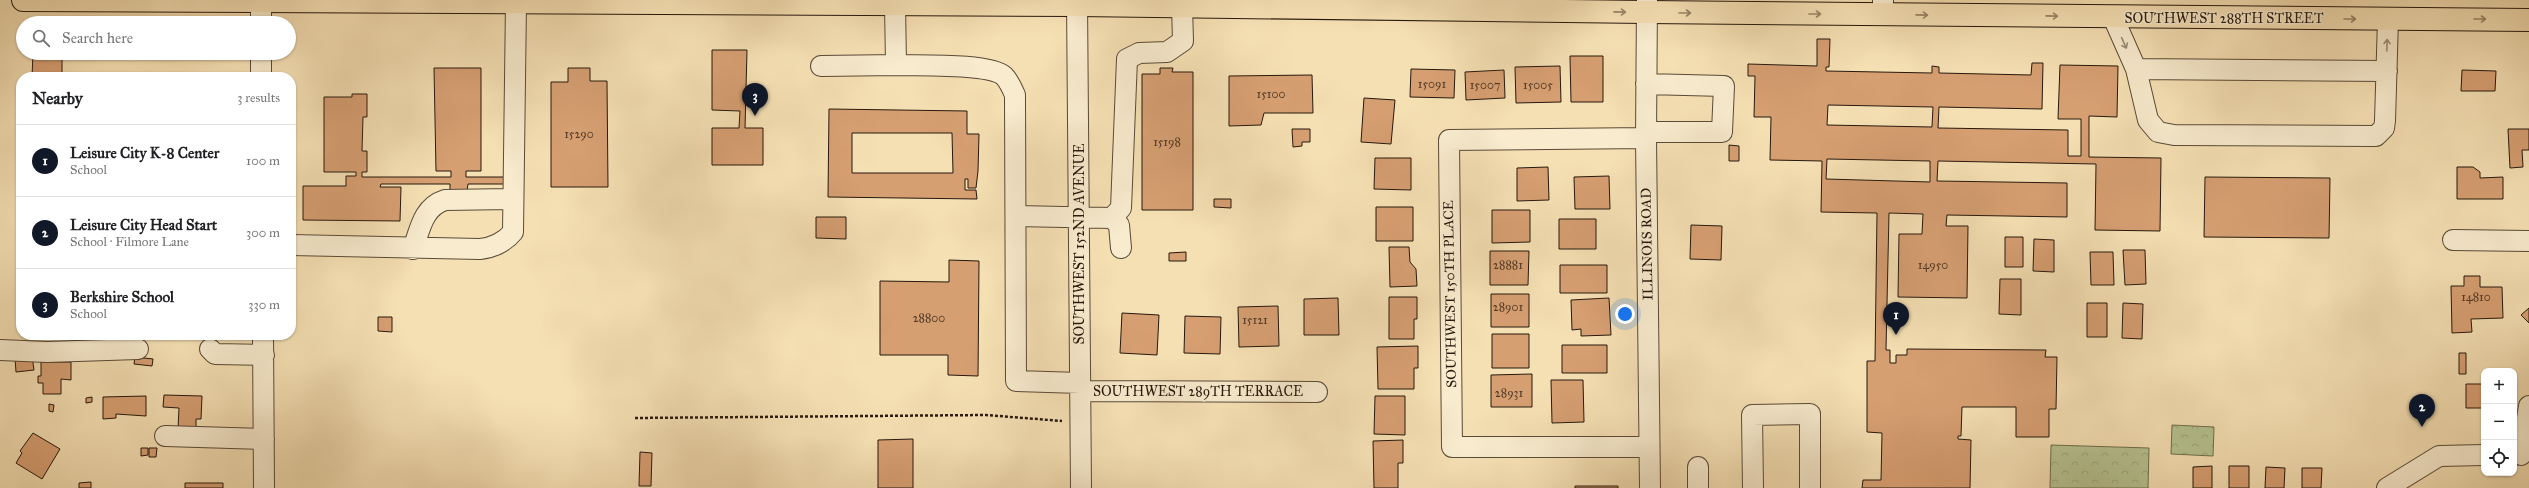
<!DOCTYPE html>
<meta charset="utf-8">
<style>
body{margin:0;font-family:"IM FELL Great Primer",serif;background:#f6f6f6;color:#202124}
.controls{position:absolute;right:12px;bottom:12px;display:grid;overflow:hidden;border-radius:8px;box-shadow:0 1px 3px #0004}
.controls button{width:36px;height:36px;display:grid;place-items:center;padding:0;border:0;border-bottom:1px solid #e0e0e0;background:#fff;color:#202124;font:20px sans-serif}
.you{position:absolute;left:1625px;top:314px;width:14px;height:14px;margin:-10px;border:3px solid #fff;border-radius:50%;background:#1a73e8;box-shadow:0 0 0 6px #1a73e833}
.badge{display:grid;place-items:center;width:26px;height:26px;border-radius:50%;background:#111827;color:#fff;font-size:13px;font-weight:700}
.pin{position:absolute;translate:-50% -33px;filter:drop-shadow(0 1px 2px #0008)}
.pin::after{content:'';position:absolute;top:21px;width:14px;height:12px;background:inherit;clip-path:polygon(0 0,100% 0,50% 100%)}
.list{margin:0;padding:0;list-style:none}
h2{display:flex;justify-content:space-between;align-items:center;height:52px;margin:0;padding:0 16px;font-size:17px}
h2 small{font-size:13px;font-weight:400;color:#757577}
.list li{display:grid;grid-template-columns:26px 1fr auto;gap:12px;align-items:center;box-sizing:border-box;height:72px;padding:0 16px;border-top:1px solid #e0e0e0}
.list b{display:block;font-size:15px;white-space:nowrap}
.list p{margin:0;font-size:13px;white-space:nowrap;color:#757577}
.list em{font-size:13px;font-style:normal;color:#757577}
.icon{flex:none;width:22px;height:22px;fill:none;stroke:currentColor;stroke-width:2;stroke-linecap:round;stroke-linejoin:round}
.map{position:relative;flex:none;width:2529px;height:488px;overflow:hidden}
.search{position:absolute;background:#fff;box-shadow:0 1px 3px #0004;left:16px;top:16px;width:280px;height:44px;display:flex;align-items:center;gap:10px;box-sizing:border-box;padding:0 14px;border-radius:22px;color:#757577;font-size:15px}
.panel{position:absolute;background:#fff;box-shadow:0 1px 3px #0004;left:16px;top:72px;width:280px;height:268px;border-radius:16px}
.map>svg:first-child{display:block}
.forest{fill:url(#forest-crowns);stroke:#6e6e4f}
.building{fill:#d69f72;stroke:#26180d;fill-rule:evenodd}
.lines{fill:none;stroke-linecap:round;stroke-linejoin:round}
.minor-casing{stroke:#5a4a37;stroke-width:22}
.major-casing{stroke:#26180d;stroke-width:24}
.path{stroke:#26180d;stroke-width:2.5;stroke-dasharray:3 2;stroke-linecap:butt}
.minor{stroke:#f8ebce;stroke-width:20}
.major{stroke:#f5e0b4;stroke-width:22}
.oneway{stroke:#988669}
.oneway2{stroke:#9a8c77}
.labels{text-anchor:middle;dominant-baseline:central;stroke-width:3;stroke-linejoin:round;paint-order:stroke}
.number-label{font-size:12px;fill:#523a26}
.street-label{font-size:14px;fill:#26180d;stroke:#f8ebce}
</style>
<div class="map">
<svg width="2529" height="488" viewBox="0 0 2529 488">
<defs>
<pattern id="forest-crowns" width="20" height="18" patternUnits="userSpaceOnUse"><rect width="20" height="18" fill="#b6c391"/><path d="M2 6a3 3 0 1 1 6 0M12 15a3 3 0 1 1 6 0" fill="none" stroke="#9ca77c"/></pattern>
</defs>
<rect width="100%" height="100%" fill="#f5e0b4"/>
<filter id="stains"><feTurbulence type="fractalNoise" baseFrequency=".005" numOctaves="4"/><feColorMatrix values="0 0 0 0 .2 0 0 0 0 .09 0 0 0 0 .02 0 0 0 .5 -.17"/></filter>
<radialGradient id="worn" r=".72"><stop offset=".6" stop-color="#630" stop-opacity="0"/><stop offset="1" stop-color="#630" stop-opacity=".3"/></radialGradient>
<path class="forest" d="M2172 425 2214 427 2213 456 2171 454Z
M2051 445 2149 448 2148 488H2050Z"/>
<path class="building" d="M1817 39H1830L1829 67H1826V71L1932 73V66L1939 67V73L2031 75 2032 63H2043L2042 109 1939 107 1938 128 2068 130V156H2081V119H2058L2060 65 2118 66 2117 117 2089 116V157L2161 158 2160 231 2095 230 2096 164 1938 161 1937 181 2067 183V217L1947 215 1946 226H1968L1967 298 1898 297 1899 234H1922L1923 214 1889 213 1886 350H1890V363H1896V355H1907V349L2046 350 2045 357H2057L2056 409H2049V437H2016V407H1962L1961 436H1958V439L1971 440 1970 488H1862L1863 480H1881L1882 433 1867 432V361H1875L1877 213 1821 212 1822 161 1770 160 1771 117H1754L1755 76H1748V64L1817 66ZM1828 105 1933 107 1932 127 1827 125ZM1827 159 1930 161V182L1826 179Z
M712 50H747L745 128H763V165H712V128H739L740 111 712 110Z
M33 53H62V77H32Z
M1570 56H1603V102H1571Z
M1560 66 1561 102 1516 103 1515 67Z
M434 68H481V171H466V177H507L508 184H468L467 191H450V184H381L380 187H401L400 221 303 220V186H346V176H356V172H324V97H352V94H367V117H363L362 151H367V172H362V177H451V171H436Z
M568 68H590V81H607L608 187H551V82H568Z
M1160 68H1173L1172 72H1193V210H1142V74H1160Z
M1411 69 1455 70 1454 98 1410 97Z
M1504 70 1505 98 1466 100 1465 72Z
M2462 70 2496 71 2495 91H2461Z
M1312 75 1313 113H1264L1261 125 1229 126V76Z
M1364 98 1395 100 1391 144 1361 142Z
M829 109 967 111V134H979L978 171 976 188H968V179H965V190H976L977 199 828 197ZM852 133H952L953 173H852Z
M1292 129H1310V142H1302V146L1293 147Z
M2508 129H2529V150H2522L2523 167 2510 168Z
M1729 145 1739 146V161H1729Z
M1375 158H1411V190L1374 189Z
M1548 167 1549 200 1517 201V168Z
M2457 167H2473L2480 172V178L2503 177V199H2457Z
M1609 176 1610 209H1575L1574 177Z
M2205 177 2330 178 2329 238 2204 237Z
M1214 199H1231V208L1214 207Z
M1376 207H1413V241H1376Z
M1492 210H1530V242L1492 243Z
M816 217H846V239L816 238Z
M1559 219H1596V249H1559Z
M1691 225 1722 226 1721 260 1690 259Z
M2005 237H2023V267H2005Z
M2034 239 2054 240V272L2033 271Z
M1389 247H1409L1410 262 1416 269 1417 286 1390 287Z
M2123 250H2145L2146 284 2125 285Z
M1490 251H1529L1528 285H1490Z
M1186 252V261H1169V253Z
M2090 252H2113L2114 285H2091Z
M949 260 979 261 978 376 948 375V355H880V281L949 282Z
M1560 265H1607V293H1560Z
M2464 276H2480V287H2502L2503 318 2471 319 2472 332 2452 333 2451 286H2464Z
M2000 279H2021V315L1999 314Z
M1491 294H1529V327H1491Z
M1389 297H1417V319H1414V339H1389Z
M1338 298 1339 335H1304V299Z
M1609 298 1611 335 1581 336V329L1572 330 1571 300Z
M2087 303H2107V337H2087Z
M2123 303 2143 304 2142 339 2122 338Z
M1278 306 1279 346 1239 347 1238 307Z
M2529 308V323L2521 315Z
M1122 313 1159 315 1157 355 1120 353Z
M1185 316 1221 317 1220 354 1184 353Z
M378 317H392V332L378 331Z
M1492 334H1529V368H1492Z
M1562 345H1607V373H1562Z
M1418 346V368H1414V389H1378L1377 347Z
M2459 353H2466V374H2459Z
M32 356 34 370 16 372 15 358Z
M135 357 153 359 152 366 134 364Z
M41 362H71V380L61 379V394H43V383H38V376H41Z
M1532 374V407H1491V375Z
M1551 380H1583L1584 422 1552 423Z
M2466 384H2484V408H2466Z
M164 395 202 396 201 419H196V430L178 429 179 408 163 407Z
M146 396V416L116 414V418L103 419V397Z
M1375 396H1405V435L1374 434Z
M92 397V402L86 403V398Z
M49 404 54 405 53 412 49 411Z
M33 433 60 449 42 479 16 463 22 453 20 451Z
M913 439V488H878V440Z
M1403 440V463H1398V488H1374L1373 441Z
M141 448H148V455L141 456Z
M149 448H157L156 457H149Z
M640 452 652 453 651 486H639Z
M2212 466V488H2193V467Z
M2229 466H2249V488H2229Z
M2266 467 2285 468 2284 488H2265Z
M2302 468H2322L2321 488H2302Z
M91 482V488H79V483Z
M185 483H223V488H185Z
M1575 486H1618V488H1575Z"/>
<g class="lines">
<defs>
<path id="minor" d="M261 0V23
M1077 0 1081 488
M1647 0 1646 138 1650 488
M895 4 896 65C918 66 989 63 1004 76 1009 81 1012 88 1015 95L1016 381 1080 383
M1883 14V0
M2113 17 2136 69 2148 120 2158 132 2174 135 2376 136 2384 128 2385 121 2388 19
M261 53V77
M821 66 896 65
M2136 69 2387 71
M1646 132H1722L1724 86 1646 84
M1646 138 1449 140 1452 447H1649
M1016 216 1112 218 1121 208 1127 59 1139 53 1167 52 1183 41 1182 6
M1112 218 1119 225 1121 248
M2453 240 2529 241
M291 245 480 249C492 248 505 242 513 232L516 3
M413 249C420 229 423 207 445 200L513 199
M263 335 264 488
M210 349 215 354 264 355
M0 350 47 352 138 349
M1080 391 1317 392
M165 436 264 439
M2521 455 2529 406
M1698 467V488
M1753 488 1752 415 1810 414V488
M2387 488 2439 456 2484 455"/>
<path id="major" d="M23 0 1077 5 1646 12 2529 20"/>
</defs>
<use href="#minor" class="minor-casing"/>
<use href="#major" class="major-casing"/>
<path class="path" d="M635 418 986 415 1062 421"/>
<use href="#minor" class="minor"/>
<use href="#major" class="major"/>
</g>
<defs><path id="oneway-shaft" d="M-6 0H5M1.5-3L5.5 0L1.5 3" fill="none" stroke-width="1.6" stroke-linecap="round" stroke-linejoin="round"/></defs>
<g class="oneway">
<use href="#oneway-shaft" transform="translate(1620 12) rotate(1)"/>
<use href="#oneway-shaft" transform="translate(1685 13)"/>
<use href="#oneway-shaft" transform="translate(1815 14)"/>
<use href="#oneway-shaft" transform="translate(1922 15) rotate(1)"/>
<use href="#oneway-shaft" transform="translate(2052 16) rotate(1)"/>
<use href="#oneway-shaft" transform="translate(2350 19)"/>
<use href="#oneway-shaft" transform="translate(2480 19)"/>
</g>
<g class="oneway2">
<use href="#oneway-shaft" transform="translate(2124 43) rotate(66)"/>
<use href="#oneway-shaft" transform="translate(2387 45) rotate(-88)"/>
</g>
<g class="labels">
<g class="number-label">
<text x="1432" y="84">15091</text>
<text x="1485" y="85">15007</text>
<text x="1538" y="85">15005</text>
<text x="1271" y="94">15100</text>
<text x="579" y="134">15290</text>
<text x="1167" y="142">15198</text>
<text x="1508" y="265">28881</text>
<text x="1933" y="265">14950</text>
<text x="2476" y="297">14810</text>
<text x="1508" y="307">28901</text>
<text x="929" y="318">28800</text>
<text x="1255" y="320">15121</text>
<text x="1509" y="393">28931</text>
</g>
<g class="street-label">
<text x="2224" y="18">SOUTHWEST 288TH STREET</text>
<text transform="translate(1079 244) rotate(-90)">SOUTHWEST 152ND AVENUE</text>
<text transform="translate(1647 244) rotate(-91)">ILLINOIS ROAD</text>
<text transform="translate(1450 294) rotate(-91)">SOUTHWEST 150TH PLACE</text>
<text x="1198" y="391">SOUTHWEST 289TH TERRACE</text>
</g>
</g>
<rect width="100%" height="100%" filter="url(#stains)"/>
<rect width="100%" height="100%" fill="url(#worn)"/>
</svg>
<div class="controls">
<button>+</button>
<button>−</button>
<button><svg class="icon" aria-label="locate" viewBox="0 0 24 24"><circle cx="12" cy="12" r="6"/><path d="M12 2v4M12 18v4M2 12h4M18 12h4"/></svg></button>
</div>
<div class="you"></div>
<div class="pin badge" style="left:1896px;top:335px">1</div>
<div class="pin badge" style="left:2422px;top:427px">2</div>
<div class="pin badge" style="left:755px;top:116px">3</div>
<div class="search"><svg class="icon" aria-label="search" viewBox="0 0 24 24"><circle cx="10" cy="10" r="6"/><path d="M15 15l6 6"/></svg>Search here</div>
<section class="panel">
<h2>Nearby<small>3 results</small></h2>
<ul class="list">
<li><span class="badge">1</span><div><b>Leisure City K-8 Center</b><p>School</p></div><em>100 m</em></li>
<li><span class="badge">2</span><div><b>Leisure City Head Start</b><p>School · Filmore Lane</p></div><em>300 m</em></li>
<li><span class="badge">3</span><div><b>Berkshire School</b><p>School</p></div><em>330 m</em></li>
</ul>
</section>
</div>
